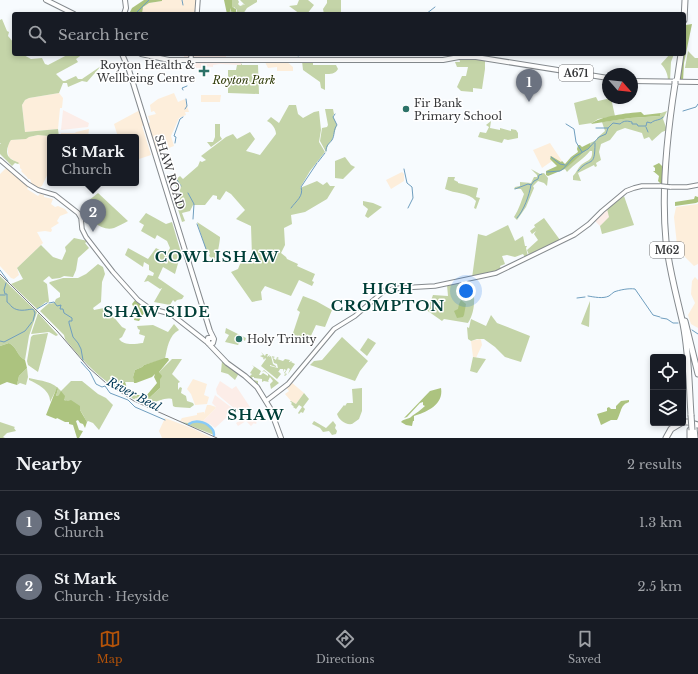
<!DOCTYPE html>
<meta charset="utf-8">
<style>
body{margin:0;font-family:"Libre Baskerville",serif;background:#20242c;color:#f1f3f6}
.controls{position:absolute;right:12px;bottom:12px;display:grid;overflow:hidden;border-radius:4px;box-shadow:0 2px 6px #0003}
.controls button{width:36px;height:36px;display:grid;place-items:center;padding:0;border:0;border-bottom:1px solid #363941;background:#171b24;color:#f1f3f6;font:20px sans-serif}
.compass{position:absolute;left:602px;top:68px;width:36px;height:36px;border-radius:50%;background:#171b24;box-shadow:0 2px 6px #0003;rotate:117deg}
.you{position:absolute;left:466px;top:291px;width:14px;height:14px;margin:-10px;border:3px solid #fff;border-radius:50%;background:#1a73e8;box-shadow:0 0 0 6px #1a73e833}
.badge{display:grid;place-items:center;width:26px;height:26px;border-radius:50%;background:#b45309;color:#fff;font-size:13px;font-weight:700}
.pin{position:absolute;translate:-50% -33px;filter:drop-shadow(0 1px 2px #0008)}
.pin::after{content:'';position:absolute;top:21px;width:14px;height:12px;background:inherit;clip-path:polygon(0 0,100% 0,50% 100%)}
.popup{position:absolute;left:47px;top:134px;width:92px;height:52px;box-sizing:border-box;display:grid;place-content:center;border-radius:4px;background:#171b24;filter:drop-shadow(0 1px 3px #0005);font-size:13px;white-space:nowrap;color:#9ea1a6}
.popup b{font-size:15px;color:#f1f3f6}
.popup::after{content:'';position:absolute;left:50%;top:100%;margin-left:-8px;border:8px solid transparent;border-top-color:#171b24}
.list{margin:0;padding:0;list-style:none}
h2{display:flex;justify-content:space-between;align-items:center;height:52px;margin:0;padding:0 16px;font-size:17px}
h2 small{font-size:13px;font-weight:400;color:#9ea1a6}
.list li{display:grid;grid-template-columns:26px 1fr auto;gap:12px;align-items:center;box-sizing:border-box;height:64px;padding:0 16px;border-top:1px solid #363941}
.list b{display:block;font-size:15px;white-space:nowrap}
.list p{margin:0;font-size:13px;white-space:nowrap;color:#9ea1a6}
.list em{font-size:13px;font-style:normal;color:#9ea1a6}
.icon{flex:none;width:22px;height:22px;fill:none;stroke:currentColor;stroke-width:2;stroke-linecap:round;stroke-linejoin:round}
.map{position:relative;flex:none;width:698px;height:438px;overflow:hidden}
.search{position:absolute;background:#171b24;box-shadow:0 2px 6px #0003;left:12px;right:12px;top:12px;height:44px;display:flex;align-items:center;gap:10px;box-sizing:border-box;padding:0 14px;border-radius:4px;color:#9ea1a6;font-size:15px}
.sheet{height:180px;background:#171b24}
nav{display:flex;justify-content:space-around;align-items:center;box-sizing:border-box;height:56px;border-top:1px solid #363941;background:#171b24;font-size:11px;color:#9ea1a6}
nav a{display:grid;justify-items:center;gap:2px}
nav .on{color:#b45309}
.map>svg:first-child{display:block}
.commercial{fill:#fcede8}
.industrial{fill:#fdeedb}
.green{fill:#c4d4a8}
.forest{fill:#acc37f}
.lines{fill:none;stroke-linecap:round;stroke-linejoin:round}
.stream{stroke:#6f9ebf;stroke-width:1}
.river{stroke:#88caf8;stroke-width:2.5}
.secondary-casing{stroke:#858a8e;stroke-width:5.5}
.primary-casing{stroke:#858a8e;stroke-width:6}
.highway-casing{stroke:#858a8e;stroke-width:7}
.secondary{stroke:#fff;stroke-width:3.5}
.primary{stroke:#fff;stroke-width:4}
.highway{stroke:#fff;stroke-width:5}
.tram{stroke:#7b7d80;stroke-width:1}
.secondary-bridge-casing{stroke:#858a8e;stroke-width:5.5;stroke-linecap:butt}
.highway-bridge-casing{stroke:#858a8e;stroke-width:7;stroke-linecap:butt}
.secondary-bridge{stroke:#fff;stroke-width:3.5}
.highway-bridge{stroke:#fff;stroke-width:5}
.poi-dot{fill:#2c7268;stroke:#fff;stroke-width:1.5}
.labels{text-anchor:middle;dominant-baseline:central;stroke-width:3;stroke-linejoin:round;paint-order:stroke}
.shield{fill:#fff;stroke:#727374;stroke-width:1}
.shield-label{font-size:10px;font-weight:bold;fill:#363739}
.poi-label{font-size:11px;fill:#363739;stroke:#fff;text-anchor:start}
.park-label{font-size:11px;font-style:italic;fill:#2f3c09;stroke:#fff}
.street-label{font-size:11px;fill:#363739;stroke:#fff}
.water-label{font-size:12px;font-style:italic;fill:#003855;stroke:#fff}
.district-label{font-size:15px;font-weight:bold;letter-spacing:1px;fill:#003e37;stroke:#fff}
</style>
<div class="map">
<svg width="698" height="438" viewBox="0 0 698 438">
<rect width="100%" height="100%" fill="#f7fbfe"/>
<path class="commercial" d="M184 54H226V57H231V61H241V65L220 64 213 65V67L201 66V68H193L192 65 188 67 184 60Z
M63 110 89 123 88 127 61 130Z
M607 209 610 217 600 226 595 221Z
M220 381 232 389 236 386 252 410 244 415H242L217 394 216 389Z
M215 395 232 408 226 415 227 417 215 428 210 424 202 422 215 409 216 407 212 403Z
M249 415 257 423 255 424 254 423 251 426 246 421 238 426 236 423Z"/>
<path class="industrial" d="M162 0H197L195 14H142L143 7 149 3 162 1Z
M286 61 293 67V71H277V67L268 68 265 62Z
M59 93 63 98 62 108H60L58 129 25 132 22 105 25 100 29 98Z
M174 93 178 102 185 99 189 112H185L186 115 179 118 171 136 174 146 156 153 148 124 150 122 148 116 156 114 154 111 151 112 150 105 158 99Z
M201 95H221L220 102H201Z
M140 110 145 125 142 126 151 155 136 160V137H118L114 124Z
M89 129 88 137H61V133H75L76 132Z
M38 135 56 136 57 137H50V169L42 186 38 188 32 185 30 179H28L27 177 21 171 22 170 20 168V165L9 157 8 153V144L11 140 24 139 29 137Z
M550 143 562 161 561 162 552 158 550 159 552 161 542 168 533 150Z
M6 168 29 186 27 189 38 196 40 194 44 195V197L53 199 51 204 55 207 58 206 65 209 68 213 60 216 57 221 59 223 51 228 52 230 51 232 45 231 37 232 43 243 17 268 19 275 14 279 11 278 0 266V174Z
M402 172 404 174V181L391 189 386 180Z
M698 204V264L694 266 682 254 677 245 674 217 676 207Z
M695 277 698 280V328L691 324 688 315 695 303 691 294 692 281Z
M480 339 481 340 482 345 476 358 473 357 471 341Z
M193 379 207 384 204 395 209 397 207 404 195 405 191 394 187 389Z
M291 382 304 393 296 404 291 401 285 394 289 391 286 387Z
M207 405H210L216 407 215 409 202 422H191L188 423 180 421 182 418 197 415V413L204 412V414Z
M165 418 194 429 212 438H162L159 431Z"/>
<path class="green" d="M232 0H238L239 2 238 4 240 6 243 5 242 4 245 5 240 0H257V2L247 8 243 14H236L237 10 234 7 232 11 235 14H230Z
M299 0H308L314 5 307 14H300L289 6 297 5Z
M327 0H341V14H324L323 9 327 3Z
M2 19 7 31 9 32 8 36 14 43V54H22L31 59 42 58 45 64 48 65 69 54H83L76 59 78 62 56 74 63 81H65L76 76 78 79H82L101 66 87 82 82 81 68 87 67 83H63L59 93 29 98 25 100 22 105 25 132 58 129 59 137 38 135 29 137 26 139 11 140C8 144 5 153 9 157 11 160 16 161 19 163L18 164 15 163 12 166 0 154V144L1 143H0V20Z
M688 51 695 58H698V68H685Z
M670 54H674L671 62 670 81H668C668 75 666 69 661 64Z
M469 57 485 60V69L482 89 473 88V92L461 91 457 87 462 76H466L468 67H457L455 62H460L459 58Z
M302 61H313V65H336L338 69C335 74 331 74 325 74V90L321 88 320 82 303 70Z
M241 63 242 65H258L259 94 228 93V70H236L237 65H241Z
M596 97 598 101 611 98 615 116 598 119 592 123 579 125 574 103Z
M289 105H296L298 114 303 118 314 112 319 111 321 130 319 142 325 152 310 171 300 188 317 181 323 185 327 182 330 186H335L327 199 305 212 291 215 292 224 284 228 285 245 281 253 286 257 287 259 298 264 297 266 315 274 312 281 314 282 312 286 299 280 291 296 265 286 261 292 262 300 252 302 231 272 238 269 242 259 247 263 252 256 251 226 236 219 245 210 231 194 226 191 220 200 217 199V196L213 195 205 205H193L190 211 182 213 185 221 182 222 176 203 179 202 181 193 173 182 180 176 183 179 198 166 200 161 202 162 206 160 201 156 226 137 233 134 237 139 250 132 255 139 246 151 260 155 276 134C276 129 272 123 267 121L271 117 279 123Z
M325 109H333L334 114 333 116 337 125 332 140 328 145 326 152 320 141 322 128 327 127 328 125Z
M667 111 663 119 667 130 662 132 652 141 649 137 644 139 642 133 625 128 617 131 610 140 601 144 599 152 601 160 596 163 597 166 595 167 594 165 578 173 581 181 573 180V176C576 173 578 168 581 165 587 160 593 161 592 151H590C584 159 574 164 567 172L565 169C573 160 583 154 591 146L590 143 597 140V138L605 131 602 122 630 118 660 116 661 113Z
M491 121 490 128 500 130V128L511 131V129L516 130 518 133V138L508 140 504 139 502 143 478 137 480 132 486 133 489 127 486 125Z
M215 124H220V136L222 139 211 147 207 142H213L215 137Z
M345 157 351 165 355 167 343 179 335 178V161Z
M531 169 540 174 544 173 548 178 547 186 544 183 538 181 533 186 534 188 526 207 517 220 514 217C519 209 521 202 524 194L521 189H514L515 187 520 186V182L531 183 534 177H537V175Z
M448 177H455L454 180 458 182V183L478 188 476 197 480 198 476 209 474 208 476 201C468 192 455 194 445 189Z
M98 193 128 221C124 223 119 226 114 228 102 232 90 219 81 212L88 205V201Z
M624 196 634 225 602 234 600 226 609 217 607 209Z
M363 201 373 203 382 207 368 218 365 216 368 209 363 205Z
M146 213 166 224 172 222 180 249 181 252 171 255 181 253 175 274 163 267 158 278 184 296 182 299 177 300 175 302 173 300 170 305 154 302 162 288 160 289 148 281 144 282 148 275 153 276 154 273 149 270V265L144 262 143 267 125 255 128 248 148 259 156 248 167 254 170 248 167 241 157 235 155 239 141 231 144 225 139 222Z
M544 218 560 240 529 255 527 250 538 240 534 234 536 231 532 234 530 231 535 227 537 230 534 225Z
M197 222 220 237C220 242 217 257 215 261L209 256 210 253 206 250Z
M508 225 515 241 523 236 525 246H527L526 248 528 256 525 257 523 254 515 257 507 255 502 256 505 264 500 266 501 270 472 278 478 234 486 236Z
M74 238 88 241 85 243 89 248 78 258 76 270 73 277 64 276 60 278 52 279 49 276 43 281 47 284 49 301 48 303 46 302 37 309 11 284 23 279 17 268 41 245 53 257 62 260 66 251 65 247Z
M98 264 103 267 105 274 102 282 101 302 93 308 94 310 104 308 107 309 122 327 126 329 122 337 119 339C124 346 135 344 143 343L145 336 139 334 140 330 138 329 137 326 153 325 168 332 174 324 179 330C169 335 167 348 165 359L144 365 142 367 135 370 133 377 134 382H125L124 392 147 400 160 388V380L161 377 159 372 172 359H182L172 374 180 382 178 383V390L180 387 182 388 181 393 186 396 187 401 193 403 194 405 190 408 175 407 173 406 172 399C164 397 160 402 152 402L149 407C112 389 90 371 65 339L64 335 40 311 48 304 54 303 56 299 60 297V293L49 283 50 282 63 278H78L86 274Z
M0 276 37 312 29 336 25 360C17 356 17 347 9 343L0 346Z
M459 282 460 286 470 285V287L473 286C475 299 475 312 468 323L444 319 442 321 425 309 427 302 430 303 433 295 448 296 447 285Z
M303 296 316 301 332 310 325 327 316 325 309 340 294 335 292 336 300 312 297 310Z
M590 301V305L589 327 581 324Z
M38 313 58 335 56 336 49 332 31 334Z
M491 315 497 323 530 336 521 362 505 357 495 347 484 339H477L471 341 468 339 467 327 469 328 471 319 486 326Z
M226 328 246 338 245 341 242 339 238 345 225 342 229 335 225 333Z
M48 333 44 350 38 372 28 365 27 361 31 337 33 335Z
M342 337 368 361 360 371 355 381 310 365 314 361 322 360Z
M368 338 376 343 367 356 360 350Z
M261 352 265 356 266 354H268L267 357 270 355 269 357 271 356 273 364 276 366V367L270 365V361V366L278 368 277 364 274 363 272 356 275 357 273 358 276 360 277 357 279 358 277 359 283 361 285 359 290 360 289 362H290L291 361H292L291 362 295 364 288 374 290 369 288 368 285 373 287 374 285 376 284 375 286 374 284 373 286 370 284 369 283 372V369H280L279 371H278L281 374 277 379 261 366 266 359 265 358 264 360 263 358H264L260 356 263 355Z
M473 357 486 359 477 373 470 371Z
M222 361 239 373 235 380 228 374 221 372Z
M252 365 261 371 259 375H261L263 373 268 376V374L264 371 262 372 264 370 279 383 271 389 270 384 273 381 270 377 268 381 269 382 264 381 262 382V385V379L254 378V377H252L253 380 258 381V385L261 387 260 389 261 392 248 377H249L252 374 250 373 254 367Z
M27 368 28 377 26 385 20 383 17 385 19 376Z
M29 378C41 381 53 381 61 391L71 381H82L98 394 106 398 113 405 99 430 93 423 88 421 87 422C85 419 83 414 80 410 74 404 65 402 59 395L56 396 58 389 57 388 50 402C51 391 38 384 29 380Z
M362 388V411L359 419 352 424C345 425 339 420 337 414L344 405 345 406 347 403H358H353L352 389Z
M304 393 309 399 303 407 305 409 303 413 301 412 299 414 298 413 302 407 299 405 296 409 293 407 294 406H293L291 404 292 403 291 402H290L291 401 296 404Z
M314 421 326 428 333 421 336 425 335 428 337 431 336 434 332 435 329 431 323 432 320 428 312 424Z
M0 422 15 427 14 428 16 431 7 433 3 437 5 438H0Z
M181 422 188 423C195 421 208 422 212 427L211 428 214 434V435Z"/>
<path class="forest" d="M144 0H162V1L149 3 143 7 142 14H129L132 8Z
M224 0H232V7L236 9V14L231 11V8L229 14H227Z
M692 24 684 63 683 81H679L683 54H684L686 25Z
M641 112 644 115 661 113 660 116 630 118 591 124C600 116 628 113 641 112Z
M590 143 591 146 565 169 548 176 546 175V171L557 166 550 159 551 156 561 162 562 161 565 164 571 157 578 152 577 149 578 145H580L582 147Z
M659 163 663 167 662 185 658 181 659 176 653 171H655V168L653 166Z
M695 196 698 197V202L696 203 675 206V202L694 199Z
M136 299 146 308 151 310V313H144L139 321 134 320 136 312 132 304Z
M461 300 466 304 464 315 463 317 457 318 454 311 458 309 459 304Z
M9 343C17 347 17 356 25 360L27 368 19 376 17 385 7 382 0 385V346Z
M165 358H168L169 360 159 372 162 376 160 380V388L147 400 124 392 121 384 125 382C126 384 126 386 127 388 129 394 141 396 146 396L157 383 154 377 155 374 152 377 136 383H134L133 377 135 370 142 367 144 365Z
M57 387 58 389 56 396 59 395 61 391 65 396 64 400 68 401 71 400 80 406V410L87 422 85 428 83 424 80 423 78 420 76 421 79 430 83 431 79 438H77L73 425 69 424V422H65L57 418 56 419 46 415Z
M441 388C444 405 426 412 414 416V421H413L412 426 406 425 401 422C404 418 409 420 412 416 416 413 421 410 425 406L423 405V402L420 403 407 417 404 418 430 391Z
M629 400V402C628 403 625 403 624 405 621 407 620 415 617 420H611L601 425 597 414 607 411V408L609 407 611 409H616V406L621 401Z"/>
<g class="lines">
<path class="stream" d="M182 0 183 5
M135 14 149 0
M426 14 435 7
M297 54 298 56
M565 54H575
M183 90 182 88 187 86
M185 109 187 106 186 99
M683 111 696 107 698 104
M566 124 574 129 576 142 582 152
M646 127 648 132
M596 128H608
M175 143 176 137 174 136 175 133 180 119 183 117
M326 151C326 145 329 144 332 140 335 135 333 130 337 125L333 117 335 114
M551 157 560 164 565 165
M318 162 325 153
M404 169 407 183 412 187 413 198 408 208
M578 171C590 156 595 170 595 143
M547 172 560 171 563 169 574 157 588 149 599 137 606 134 608 128 613 123 620 124C624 120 628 121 632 122V124H637L638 126H646L647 122 651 123C655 119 660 121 663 117
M177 180 181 186
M515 189 528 184 531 185 534 181 538 179 539 175 542 174
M188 193 194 204 193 219
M291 208C296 201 304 196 301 187L317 163
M517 218C524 210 529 196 531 185
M197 224 206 249
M0 270 8 281
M6 283 4 290 5 294H7V302C9 303 10 305 12 307 18 312 26 310 32 309L34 310
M0 295H5
M588 296C594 297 603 299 609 296 611 295 612 293 614 292 619 290 629 288 635 289L653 315 660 317
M577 298 585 297
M49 303 54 302 57 306 61 305 60 309H63L64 313 72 318V321H69V323L73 337 78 343 81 349 83 360
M37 309 47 303
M661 318 667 319 673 323H678
M33 321 35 313 34 311
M692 330 698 334
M0 341 4 342 25 331 32 322
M81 362 90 372 96 384 102 387 105 386 110 393 128 400 135 407 165 420"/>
<path class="river" d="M189 424C194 420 205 421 210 427 213 429 214 433 214 435"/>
<defs>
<path id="secondary" d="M197 14 198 0
M191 60V54
M0 160 28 184 38 190 55 195 78 213 81 218 82 229 86 237 113 272 138 300 149 308 171 314 208 343
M670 187H687L698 185
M266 401 288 384 334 329 355 316 384 291 400 288 435 286 496 273 574 235 589 224 602 211 626 191 634 188 642 186H661"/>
<path id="primary" d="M46 0 74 14
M124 14 126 8 125 0
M122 54 129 70 210 331 214 339 213 343 209 344
M141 54 169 60H443L459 57H476L608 78
M632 81 698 82
M213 338H208V343L227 363 245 376 257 387 270 408 281 438"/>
<path id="highway" d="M684 20 685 0
M677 81 681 54
M675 84C667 135 661 190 666 241 669 270 677 297 683 324 689 354 689 385 691 415
M685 321 698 374
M683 422H688L698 425
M694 428 695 438
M690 430V438
M666 438 671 429 681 423"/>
</defs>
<use href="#secondary" class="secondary-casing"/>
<use href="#primary" class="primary-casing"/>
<use href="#highway" class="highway-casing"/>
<use href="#secondary" class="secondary"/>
<use href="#primary" class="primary"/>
<use href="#highway" class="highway"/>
<path class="tram" d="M0 274 57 331 89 368 106 383 134 401 217 438"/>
<defs>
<path id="secondary-bridge" d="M661 186 670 187"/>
<path id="highway-bridge" d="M675 84V81
M691 415 692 430"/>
</defs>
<use href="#secondary-bridge" class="secondary-bridge-casing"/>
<use href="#highway-bridge" class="highway-bridge-casing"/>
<use href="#secondary-bridge" class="secondary-bridge"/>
<use href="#highway-bridge" class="highway-bridge"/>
</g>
<g class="poi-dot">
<path d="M202 65h4v4h4v4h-4v4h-4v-4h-4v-4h4z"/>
<circle cx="406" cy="109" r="4"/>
<circle cx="239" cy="339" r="4"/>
</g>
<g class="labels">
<g class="shield">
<rect x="559" y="65" width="34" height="16" rx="3"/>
<rect x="650" y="242" width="34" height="16" rx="3"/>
</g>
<g class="shield-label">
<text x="576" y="73">A671</text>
<text x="667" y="250">M62</text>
</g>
<g class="poi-label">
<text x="195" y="65" text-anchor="end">Royton Health &amp;<tspan x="195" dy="13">Wellbeing Centre</tspan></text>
<text x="414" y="103">Fir Bank<tspan x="414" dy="13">Primary School</tspan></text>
<text x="247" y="339">Holy Trinity</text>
</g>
<g class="park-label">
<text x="244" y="80">Royton Park</text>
</g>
<g class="street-label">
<text transform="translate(170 172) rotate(73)">SHAW ROAD</text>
</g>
<g class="water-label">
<text transform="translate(134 394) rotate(28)">River Beal</text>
</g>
<g class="district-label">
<text x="217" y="256">COWLISHAW</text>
<text x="388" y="288">HIGH<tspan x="388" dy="17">CROMPTON</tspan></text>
<text x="157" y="311">SHAW SIDE</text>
<text x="256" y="414">SHAW</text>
</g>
</g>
</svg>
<div class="controls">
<button><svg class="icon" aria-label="locate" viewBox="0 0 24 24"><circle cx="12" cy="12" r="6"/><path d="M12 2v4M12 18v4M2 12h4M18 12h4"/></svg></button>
<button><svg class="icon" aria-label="layers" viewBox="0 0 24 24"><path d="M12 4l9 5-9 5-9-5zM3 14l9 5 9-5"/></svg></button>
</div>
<svg class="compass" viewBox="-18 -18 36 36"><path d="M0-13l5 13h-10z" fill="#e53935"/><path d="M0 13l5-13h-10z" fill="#9ea1a6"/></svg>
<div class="you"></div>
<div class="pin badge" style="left:529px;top:102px;background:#6b7280">1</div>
<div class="pin badge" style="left:93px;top:232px;background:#6b7280">2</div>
<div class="popup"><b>St Mark</b>Church</div>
<div class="search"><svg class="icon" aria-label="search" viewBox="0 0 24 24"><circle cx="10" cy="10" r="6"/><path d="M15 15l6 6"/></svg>Search here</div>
</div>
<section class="sheet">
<h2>Nearby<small>2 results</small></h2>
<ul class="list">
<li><span class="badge" style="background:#6b7280">1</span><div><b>St James</b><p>Church</p></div><em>1.3 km</em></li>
<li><span class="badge" style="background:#6b7280">2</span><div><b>St Mark</b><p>Church · Heyside</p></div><em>2.5 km</em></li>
</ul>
</section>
<nav>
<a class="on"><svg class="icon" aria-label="map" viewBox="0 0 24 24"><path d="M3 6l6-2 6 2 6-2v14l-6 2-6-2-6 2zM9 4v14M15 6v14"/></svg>Map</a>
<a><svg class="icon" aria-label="directions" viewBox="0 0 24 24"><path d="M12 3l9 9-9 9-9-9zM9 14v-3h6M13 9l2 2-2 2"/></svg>Directions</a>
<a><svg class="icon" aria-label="saved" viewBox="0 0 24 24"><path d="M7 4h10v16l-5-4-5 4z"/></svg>Saved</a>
</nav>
